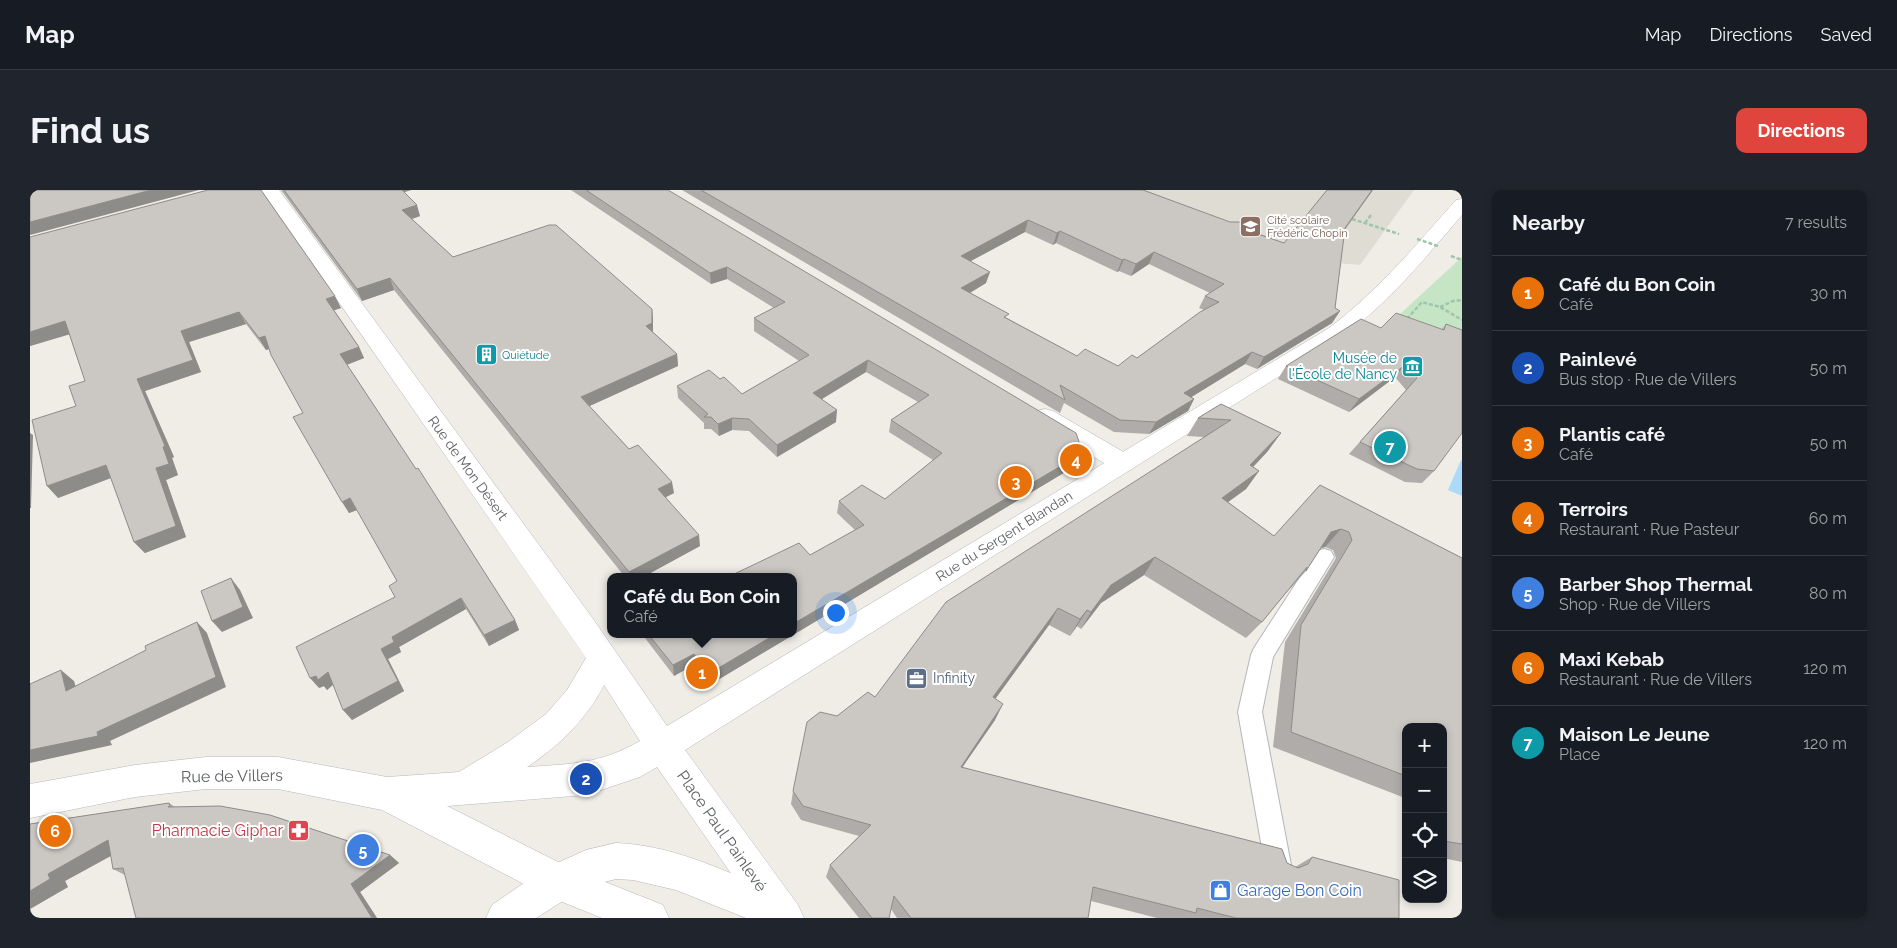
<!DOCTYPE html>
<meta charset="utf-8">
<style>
body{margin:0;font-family:Raleway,sans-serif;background:#20242c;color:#f1f3f6}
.controls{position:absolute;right:15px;bottom:15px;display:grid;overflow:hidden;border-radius:10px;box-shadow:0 2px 8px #0003}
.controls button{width:45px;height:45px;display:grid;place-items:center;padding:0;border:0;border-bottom:1px solid #363941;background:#171b24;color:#f1f3f6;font:25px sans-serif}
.you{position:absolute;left:805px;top:422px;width:18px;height:18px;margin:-12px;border:4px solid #fff;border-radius:50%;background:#1a73e8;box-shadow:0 0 0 8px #1a73e833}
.badge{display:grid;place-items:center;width:32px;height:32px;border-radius:50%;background:#df443d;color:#fff;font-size:16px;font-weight:700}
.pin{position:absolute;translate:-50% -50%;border:2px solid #fff;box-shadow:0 1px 5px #0006}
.popup{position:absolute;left:577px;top:383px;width:190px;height:65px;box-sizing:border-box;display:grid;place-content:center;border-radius:10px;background:#171b24;filter:drop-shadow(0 1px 4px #0005);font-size:16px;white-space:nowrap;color:#9ea1a6}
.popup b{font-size:19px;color:#f1f3f6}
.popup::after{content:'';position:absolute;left:50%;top:100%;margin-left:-10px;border:10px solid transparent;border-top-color:#171b24}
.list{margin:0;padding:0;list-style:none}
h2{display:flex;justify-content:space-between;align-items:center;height:65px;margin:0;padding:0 20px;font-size:21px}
h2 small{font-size:16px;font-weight:400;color:#9ea1a6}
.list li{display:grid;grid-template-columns:32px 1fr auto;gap:15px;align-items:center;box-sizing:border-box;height:75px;padding:0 20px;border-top:1px solid #363941}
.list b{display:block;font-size:19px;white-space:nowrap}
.list p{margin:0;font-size:16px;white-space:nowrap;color:#9ea1a6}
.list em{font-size:16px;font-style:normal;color:#9ea1a6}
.icon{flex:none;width:28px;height:28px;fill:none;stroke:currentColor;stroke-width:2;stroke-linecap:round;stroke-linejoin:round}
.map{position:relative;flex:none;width:1432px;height:728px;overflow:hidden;border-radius:10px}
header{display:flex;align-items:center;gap:30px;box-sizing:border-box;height:70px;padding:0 25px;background:#171b24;border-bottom:1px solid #363941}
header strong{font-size:24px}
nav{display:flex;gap:28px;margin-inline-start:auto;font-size:18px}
.intro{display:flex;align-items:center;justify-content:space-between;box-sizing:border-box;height:120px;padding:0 30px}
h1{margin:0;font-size:35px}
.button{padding:12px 22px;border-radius:10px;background:#df443d;color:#fff;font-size:18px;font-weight:700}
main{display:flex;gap:30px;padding:0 30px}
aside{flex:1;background:#171b24;border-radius:10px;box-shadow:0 2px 8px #0003}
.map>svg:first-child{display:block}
.education{fill:#dfdcd4}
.green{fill:#c6e5c5}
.water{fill:#acdafa}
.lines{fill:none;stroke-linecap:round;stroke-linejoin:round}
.lane-casing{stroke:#b3b6ba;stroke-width:2}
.street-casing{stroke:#b3b6ba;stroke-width:1}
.secondary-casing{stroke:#b5b8bd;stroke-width:1}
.path{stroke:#9ec6a8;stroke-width:2.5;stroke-dasharray:4 2;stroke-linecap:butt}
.lane{fill:#fff;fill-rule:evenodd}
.street{fill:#fff;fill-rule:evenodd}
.secondary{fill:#fff;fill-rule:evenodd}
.path-bridge{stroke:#9ec6a8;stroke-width:2.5;stroke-dasharray:4 2;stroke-linecap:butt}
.wall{fill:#afaca9;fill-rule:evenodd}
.shaded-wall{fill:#8e8c89}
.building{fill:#cbc8c4;stroke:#8e8c89;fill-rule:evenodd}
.labels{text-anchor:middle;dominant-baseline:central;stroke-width:4;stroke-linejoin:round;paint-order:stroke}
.far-education-label{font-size:11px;fill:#785e54;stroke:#fff;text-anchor:start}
.far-culture-label{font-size:11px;fill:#0d838f;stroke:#fff;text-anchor:start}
.culture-label{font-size:14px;fill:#0d838f;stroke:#fff;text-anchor:end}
.street-label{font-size:14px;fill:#5e6166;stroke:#fff}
.service-label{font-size:14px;fill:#4e5e75;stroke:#fff;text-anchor:start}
.near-street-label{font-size:16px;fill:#5e6166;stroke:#fff}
.near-health-label{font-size:16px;fill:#be3a42;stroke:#fff;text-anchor:end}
.near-shop-label{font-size:16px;fill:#366cbe;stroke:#fff;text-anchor:start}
</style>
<header>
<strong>Map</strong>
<nav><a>Map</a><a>Directions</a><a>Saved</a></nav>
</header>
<div class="intro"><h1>Find us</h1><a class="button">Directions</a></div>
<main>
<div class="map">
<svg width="1432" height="728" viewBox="0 0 1432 728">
<rect width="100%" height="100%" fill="#efede6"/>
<path class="education" d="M1002 0H1384L1330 75 1306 73Z"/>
<path class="green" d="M1432 67V185L1357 136Z"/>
<path class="water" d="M1431 270 1432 271V306L1418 300Z"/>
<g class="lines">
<defs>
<path id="lane" d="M1294 359 1301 361 1304 367 1243 467 1232 522 1261 675 1257 684 1248 688 1239 684 1235 675 1208 522 1221 465 1224 458 1287 361Z"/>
<path id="street" d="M1015 219 1023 221 1102 267 1105 273 1102 279 1093 282 1084 279 1007 233 1003 227 1007 221Z
M586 653C648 655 708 687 764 711L770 724 768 728H716L646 700 603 690 586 689 555 697 506 728H456L462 715 514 679 556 660Z"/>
<path id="secondary" d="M231 0H249L561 426 637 536 1299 138C1347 102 1386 55 1426 10L1432 9V25C1395 68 1359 113 1313 146L655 560 768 715 774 728H732L627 577 610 587 556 605 417 616 538 677 633 715 639 728H572L515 705 352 620 248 599H176L105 607 0 628V594L105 575 176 567H248L357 587 429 582 478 552 516 524 537 500 556 468ZM574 495 610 551C570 574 542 574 497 577 530 555 556 530 574 495Z"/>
</defs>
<use href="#lane" class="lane-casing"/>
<use href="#street" class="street-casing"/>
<use href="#secondary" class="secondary-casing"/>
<path class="path" d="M1322 29 1369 44
M1335 33 1341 25
M1421 66 1432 70
M1410 117 1423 111 1432 110
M1377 129 1392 112 1410 117 1432 130"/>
<use href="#lane" class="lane"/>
<use href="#street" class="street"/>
<use href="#secondary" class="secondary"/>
<path class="path-bridge" d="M1387 49 1408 56"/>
</g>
<path class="wall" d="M251 0H381L374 2 390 26 382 29 423 67 622 119 623 130V142L647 164 648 176 559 216 599 259 644 303 636 307 670 356 613 387H595L364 100 332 111Z
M541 0H638L1047 275 681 494 665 474 644 486 612 444H763L780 365 825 340 807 323 809 311 855 309 903 270 859 242 861 230 888 212 836 182 792 209 806 232 747 267 719 241 702 240 689 246 681 239H674V233L648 208 647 196 690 189 712 204 769 171 724 141V128L744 118 697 89 681 94Z
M652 0H1113L1254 53 1297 0H1343L1315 40 1305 118 1310 121 1302 133 1227 179 1215 174 1161 207 1164 209 1158 221 1119 244 1084 242 1034 213 1030 223ZM995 42 1023 55 1026 53 1087 82 1089 81 1101 86 1119 74 1180 103 1175 106 1169 118 1174 120 1107 168 1088 176 1047 166 977 128 940 103 956 93 940 71Z
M0 47 311 118 304 120 329 157 334 168 317 175 485 430 489 440 459 456 436 419 369 457 371 462 358 469 374 501 322 530 303 495 297 500 294 496 289 498 365 407 367 391 327 320 319 323 273 223 239 159 236 160 216 134 159 152 171 182 115 201 144 267 142 268 148 285 136 290 156 347 115 363 104 352 81 288 28 308 46 216 55 191 39 144 0 156Z
M1416 134 1404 281 1392 293 1375 292 1319 264 1376 200 1365 187 1319 222 1248 189 1256 176 1351 138 1412 139Z
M1191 214 1251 243 1237 262 1223 277 1229 281 1216 299 1198 312 1244 346 1290 295 1432 368V672L1413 668V537H1376V660H1374L1375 608 1243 557 1255 452 1306 368 1303 360 1295 357 1291 358 1276 381 1260 399 1261 397 1232 432 1216 448 1114 385 1071 413 1051 439 1047 436 1040 446 1019 435 965 509V530L932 577 1257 673 1265 677 1282 667 1369 728H1127L1061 711 1058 728H867L861 719 859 728H829L796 687 800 675 829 646 771 630 761 614 763 601 807 526 845 507 1174 247 1157 246 1168 228Z
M139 613 145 617 360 665 369 673 330 702 347 728H106L95 685 83 679 81 666 35 691 38 697 0 719V634Z"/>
<path class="shaded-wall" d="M121 0H169L0 45V32Z
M368 0H381L369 4Z
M1342 0H1343L1307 49 1315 38Z
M387 15 390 26 376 31 372 20Z
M998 30 995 42 928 78 931 66Z
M1030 41 1026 53 1023 55 1027 43Z
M1124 62 1119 74 1101 86 1106 74Z
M1094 69 1089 81 1087 82 1092 70Z
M697 77V89L681 94 680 83Z
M960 82 956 93 928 110 931 98Z
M360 88 364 100 332 111 327 99Z
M305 106 311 118 302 121 296 109Z
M622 119 623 130V145L616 136Z
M1310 121 1302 133 1227 179 1234 167Z
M209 122 216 134 159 152 171 182 115 201 144 267 142 268 148 285 136 290 156 347 115 363 104 352 126 278 107 189 151 141Z
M35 131 44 143 0 156V142Z
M235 146 242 158 236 160 229 148Z
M329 157 334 168 316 175 310 164Z
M1222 162 1215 174 1147 216 1154 203Z
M647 164 648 176 553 219 551 207Z
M838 170 836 182 782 215 783 203Z
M1375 175 1365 187 1319 222 1329 209Z
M1164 209 1158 221 1119 244 1126 232Z
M807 220 806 232 747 267V255Z
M702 228V240L689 246 688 234Z
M0 243 3 245 1 318H0Z
M1251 243 1237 262 1207 294 1220 275Z
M1053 263 1047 275 681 494 680 483 746 444H763V434Z
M76 275 86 286 28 308 17 296Z
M1229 281 1216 299 1179 326 1192 308Z
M642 292 644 303 630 310 628 299Z
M320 308 327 320 319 323 312 312Z
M1311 339 1295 357 1285 360 1301 342Z
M669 345 670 356 613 387H600L599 382Z
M1125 367 1114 385 1071 413 1051 439 1061 422 1081 395Z
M201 388 210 400 223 428 192 442 182 431Z
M431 408 436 419 369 457 371 462 358 469 374 501 322 530 313 520 351 459 362 447Z
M1028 418 1019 435 955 523 963 507Z
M1057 420 1047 436 1040 446 1050 429Z
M485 430 489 440 459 456 454 445Z
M167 432 177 443 196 497 80 551 82 555 0 573V560L67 542Z
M664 464 665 474 644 486 643 475Z
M31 480 44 491 50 511 36 501Z
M298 482 306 492 297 500 294 496 289 498 280 488Z
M973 514 965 530 923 591 931 577Z
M78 650 93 659 35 691 38 697 0 719V701L18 684Z
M360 665 369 673 330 702 347 728H342L321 694Z"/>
<path class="building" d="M0 0H121L0 32Z
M178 0H231L305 106 296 109 329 157 310 164 386 279 388 278 485 430 454 445 431 408 362 447 364 452 351 459 368 491 313 520 298 482 288 490 286 486 280 488 266 457 365 407 359 396 367 391 320 308 312 312 263 227 273 223 241 165 235 146 229 148 209 122 151 141 163 170 107 189 135 256 133 257 139 274 126 278 146 336 104 352 76 275 17 296 2 230 46 216 39 196 55 191 35 131 0 142V47Z
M254 0H372L387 15 372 20 423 67 519 35H526L622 119V133L616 136 647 164 551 207 599 259 608 255 642 292 628 299 669 345 599 382 360 88 327 99Z
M556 0H638L1046 243 1053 263 763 434V387H698L769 353 780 365 834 335 809 311 832 295 855 309 912 263 861 230 899 205 838 170 783 203 807 220 747 255 719 229 702 228 688 234 681 227H674L678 224 647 196 679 180 690 189 694 187 712 204 779 165 724 128 755 112 697 77 680 83Z
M671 0H1113L1200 32H1218L1222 42 1254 53 1297 0H1342L1315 38 1305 118 1310 121 1234 167 1222 162 1154 203 1164 209 1126 232 1090 230 1030 195 1035 210ZM998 30 1027 43 1030 41 1092 70 1094 69 1106 74 1124 62 1194 94 1175 106 1189 112 1170 122 1107 168 1102 165 1088 176 1055 159 1047 166 974 127 979 124 931 98 960 82 931 66Z
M1366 123 1414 140 1416 134 1432 140V243L1404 281 1387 279 1330 252 1387 188 1375 175 1329 209 1256 176 1331 129 1351 138Z
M1191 214 1251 243 1220 275 1229 281 1192 308 1244 346 1290 295 1432 368V654L1413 651V537H1376V586L1261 542 1271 435 1322 350 1319 342 1311 339 1301 342 1276 381 1277 377 1232 432 1125 367 1081 395 1061 422 1057 420 1050 429 1028 418 963 507 973 514 931 577 1252 659 1257 673 1268 678 1278 674 1282 667 1369 690V728H1206L1167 718 1166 723 1063 697 1058 728H881L864 706 859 728H842L800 675 841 635 773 616 763 601 777 532 790 522 807 526 838 502 845 507 916 412 1201 230 1168 228Z
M201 388 213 417 182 431 171 401Z
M167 432 186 487 67 542 68 546 0 560V494L31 480 36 501 116 460 115 456Z
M618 444H746L680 483 664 464 643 475Z
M139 613 140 616 138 617 190 616 240 625 360 665 321 694 342 728H106L93 678 83 679 78 650 18 684 20 689 0 701V634Z"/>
<defs>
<symbol id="school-square" viewBox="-11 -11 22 22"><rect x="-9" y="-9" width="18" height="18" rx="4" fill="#8d6e63" stroke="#fff"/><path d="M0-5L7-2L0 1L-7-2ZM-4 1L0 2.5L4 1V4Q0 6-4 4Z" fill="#fff"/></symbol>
<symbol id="building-square" viewBox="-11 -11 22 22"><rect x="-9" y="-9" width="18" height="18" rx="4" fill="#0f9aa8" stroke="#fff"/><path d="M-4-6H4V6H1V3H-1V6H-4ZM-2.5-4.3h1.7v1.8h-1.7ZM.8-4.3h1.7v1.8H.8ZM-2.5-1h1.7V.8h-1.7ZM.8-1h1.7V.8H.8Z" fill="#fff"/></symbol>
<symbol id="museum-square" viewBox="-11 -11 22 22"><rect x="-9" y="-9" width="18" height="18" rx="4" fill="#0f9aa8" stroke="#fff"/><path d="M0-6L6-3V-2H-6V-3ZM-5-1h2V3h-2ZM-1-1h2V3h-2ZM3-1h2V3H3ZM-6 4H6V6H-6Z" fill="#fff"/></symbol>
<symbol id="office-square" viewBox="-11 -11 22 22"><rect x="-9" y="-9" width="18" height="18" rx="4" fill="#5c6f8a" stroke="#fff"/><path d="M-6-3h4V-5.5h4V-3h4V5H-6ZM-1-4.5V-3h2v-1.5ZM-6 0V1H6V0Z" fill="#fff"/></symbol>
<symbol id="pharmacy-square" viewBox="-11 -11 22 22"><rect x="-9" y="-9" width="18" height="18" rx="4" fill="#e0444e" stroke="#fff"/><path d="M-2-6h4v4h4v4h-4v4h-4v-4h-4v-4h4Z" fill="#fff"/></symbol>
<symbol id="shop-square" viewBox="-11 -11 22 22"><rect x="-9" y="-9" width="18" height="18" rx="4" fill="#3f7fe0" stroke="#fff"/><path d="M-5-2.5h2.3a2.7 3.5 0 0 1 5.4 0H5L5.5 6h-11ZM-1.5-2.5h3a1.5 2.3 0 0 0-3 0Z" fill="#fff"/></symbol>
</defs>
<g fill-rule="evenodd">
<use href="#school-square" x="1208" y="24" width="25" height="25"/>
<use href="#building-square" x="444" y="152" width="25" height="25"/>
<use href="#museum-square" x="1370" y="164" width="25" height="25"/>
<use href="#office-square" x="874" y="476" width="25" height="25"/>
<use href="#pharmacy-square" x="256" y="628" width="25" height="25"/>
<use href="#shop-square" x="1178" y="688" width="25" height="25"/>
</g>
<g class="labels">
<g class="far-education-label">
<text x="1237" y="30">Cité scolaire<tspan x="1237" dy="13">Frédéric Chopin</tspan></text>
</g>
<g class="far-culture-label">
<text x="472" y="165">Quiétude</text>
</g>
<g class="culture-label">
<text x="1367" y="168">Musée de<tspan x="1367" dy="16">l'École de Nancy</tspan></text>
</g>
<g class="street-label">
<text transform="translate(438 278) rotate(54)">Rue de Mon Désert</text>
<text transform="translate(974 346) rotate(-32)">Rue du Sergent Blandan</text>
</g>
<g class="service-label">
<text x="903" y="488">Infinity</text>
</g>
<g class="near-street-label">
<text transform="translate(202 586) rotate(-1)">Rue de Villers</text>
<text transform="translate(692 641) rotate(55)">Place Paul Painlevé</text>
</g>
<g class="near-health-label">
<text x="253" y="640">Pharmacie Giphar</text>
</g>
<g class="near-shop-label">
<text x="1207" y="700">Garage Bon Coin</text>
</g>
</g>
</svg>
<div class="controls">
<button>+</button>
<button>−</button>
<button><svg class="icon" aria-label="locate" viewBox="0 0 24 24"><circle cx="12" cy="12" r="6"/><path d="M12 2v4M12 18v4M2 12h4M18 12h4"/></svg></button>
<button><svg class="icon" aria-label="layers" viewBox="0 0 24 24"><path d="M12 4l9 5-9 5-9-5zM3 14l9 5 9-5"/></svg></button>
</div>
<div class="you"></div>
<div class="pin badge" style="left:672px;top:483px;background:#e8710a">1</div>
<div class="popup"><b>Café du Bon Coin</b>Café</div>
<div class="pin badge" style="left:556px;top:589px;background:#1a4fb4">2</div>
<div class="pin badge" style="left:986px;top:292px;background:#e8710a">3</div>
<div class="pin badge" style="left:1046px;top:270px;background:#e8710a">4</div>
<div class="pin badge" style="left:333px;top:660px;background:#3f7fe0">5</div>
<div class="pin badge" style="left:25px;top:641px;background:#e8710a">6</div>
<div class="pin badge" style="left:1360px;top:257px;background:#0f9aa8">7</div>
</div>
<aside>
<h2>Nearby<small>7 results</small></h2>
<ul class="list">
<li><span class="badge" style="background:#e8710a">1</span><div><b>Café du Bon Coin</b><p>Café</p></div><em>30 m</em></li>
<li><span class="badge" style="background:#1a4fb4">2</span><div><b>Painlevé</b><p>Bus stop · Rue de Villers</p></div><em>50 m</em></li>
<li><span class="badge" style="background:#e8710a">3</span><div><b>Plantis café</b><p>Café</p></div><em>50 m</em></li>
<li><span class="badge" style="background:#e8710a">4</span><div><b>Terroirs</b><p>Restaurant · Rue Pasteur</p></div><em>60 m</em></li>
<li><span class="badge" style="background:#3f7fe0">5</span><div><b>Barber Shop Thermal</b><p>Shop · Rue de Villers</p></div><em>80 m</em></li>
<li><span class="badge" style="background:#e8710a">6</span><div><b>Maxi Kebab</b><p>Restaurant · Rue de Villers</p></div><em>120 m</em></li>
<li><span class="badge" style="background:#0f9aa8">7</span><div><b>Maison Le Jeune</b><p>Place</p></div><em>120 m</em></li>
</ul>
</aside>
</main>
